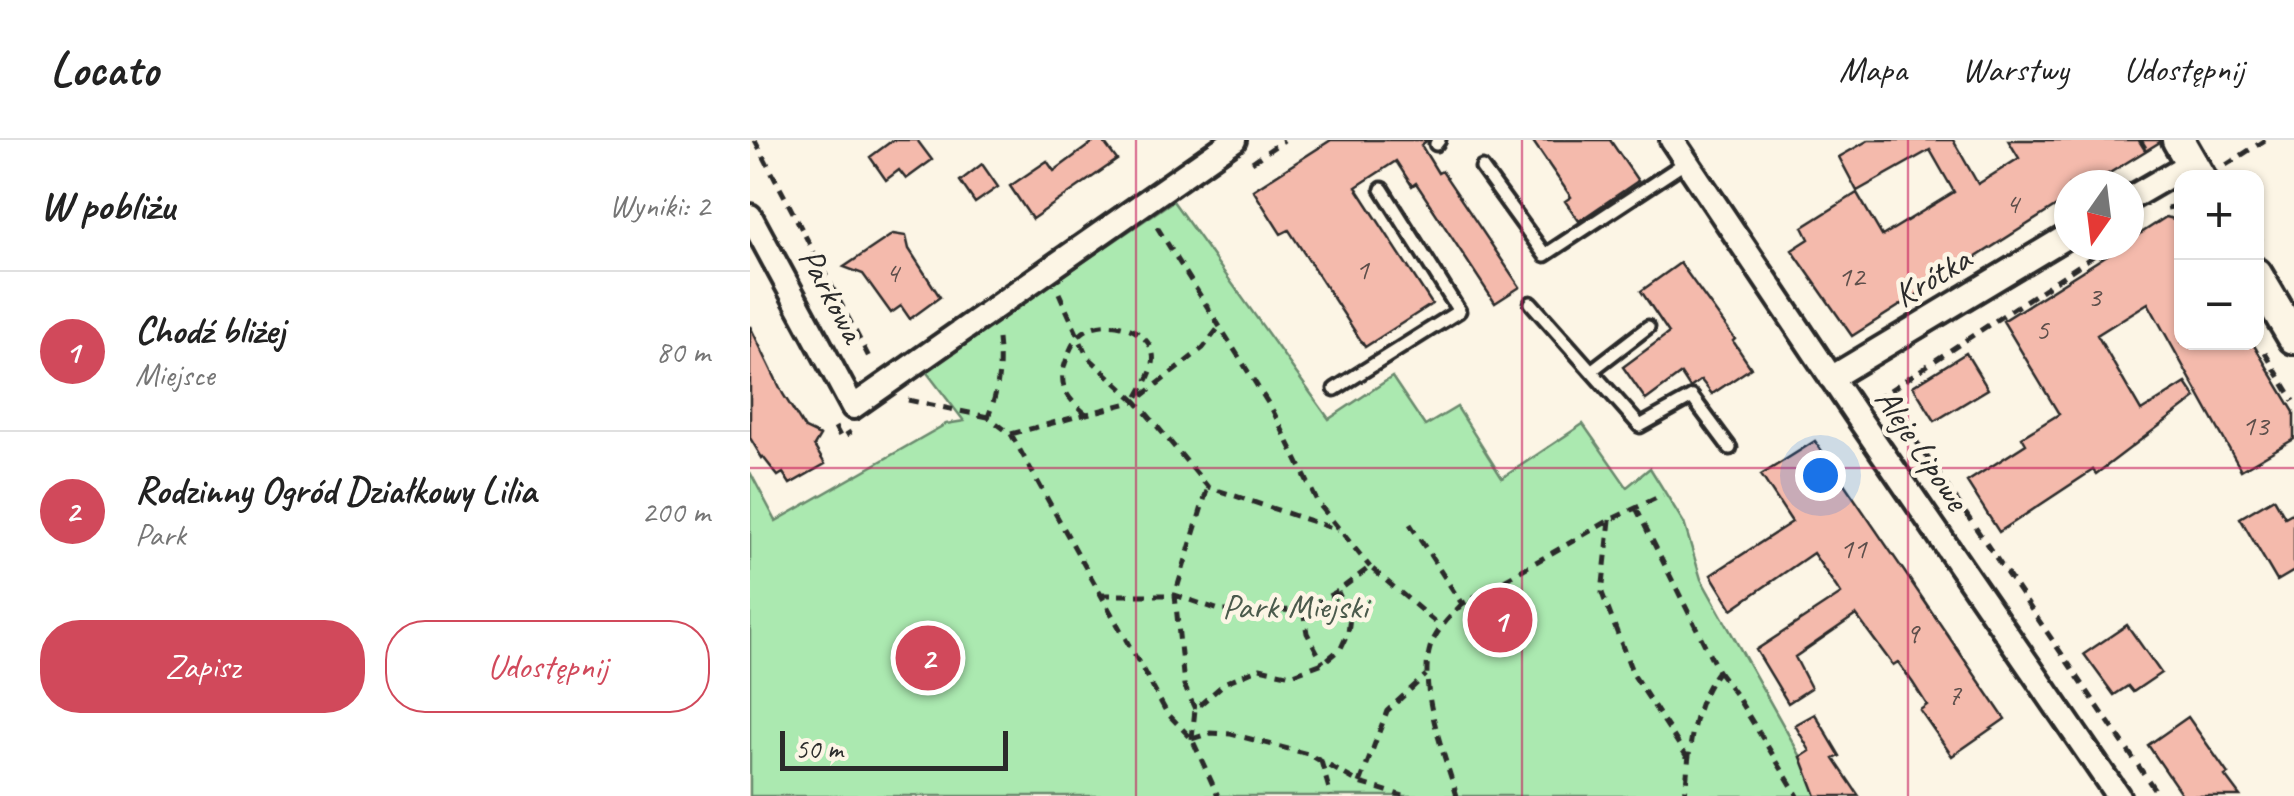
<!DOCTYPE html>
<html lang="pl">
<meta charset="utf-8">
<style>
body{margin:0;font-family:Caveat,sans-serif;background:#f2f2f2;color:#222}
.controls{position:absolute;right:30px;top:30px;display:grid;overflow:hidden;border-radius:20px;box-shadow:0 2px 8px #0004}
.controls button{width:90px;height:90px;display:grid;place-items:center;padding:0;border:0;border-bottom:2px solid #e0e0e0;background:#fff;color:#222;font:50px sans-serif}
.compass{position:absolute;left:1304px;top:30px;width:90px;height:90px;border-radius:50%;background:#fff;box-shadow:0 2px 8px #0004;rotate:194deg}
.scale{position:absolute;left:30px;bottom:25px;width:228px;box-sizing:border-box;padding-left:10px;border:5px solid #2b2b2b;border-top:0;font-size:28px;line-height:35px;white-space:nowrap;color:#2b2b2b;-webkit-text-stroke:8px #fcf5e5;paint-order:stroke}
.you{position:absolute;left:1070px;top:335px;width:35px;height:35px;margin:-25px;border:8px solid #fff;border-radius:50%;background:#1a73e8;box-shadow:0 0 0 15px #1a73e833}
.badge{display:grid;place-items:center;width:65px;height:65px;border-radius:50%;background:#d1495b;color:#fff;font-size:32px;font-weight:700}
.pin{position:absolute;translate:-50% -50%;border:5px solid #fff;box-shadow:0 2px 10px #0006}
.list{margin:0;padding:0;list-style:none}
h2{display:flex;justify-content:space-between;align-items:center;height:130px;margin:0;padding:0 40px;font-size:42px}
h2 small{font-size:32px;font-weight:400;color:#767676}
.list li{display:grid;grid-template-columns:65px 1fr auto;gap:30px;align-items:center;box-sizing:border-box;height:160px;padding:0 40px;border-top:2px solid #e0e0e0}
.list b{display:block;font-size:38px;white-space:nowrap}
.list p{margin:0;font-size:32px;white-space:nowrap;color:#767676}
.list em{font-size:32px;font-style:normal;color:#767676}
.actions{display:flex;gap:20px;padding:30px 40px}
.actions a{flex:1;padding:22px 0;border:2px solid #d1495b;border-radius:40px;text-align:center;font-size:35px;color:#d1495b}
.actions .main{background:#d1495b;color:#fff}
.map{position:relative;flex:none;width:1544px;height:656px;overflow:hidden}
header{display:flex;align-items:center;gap:60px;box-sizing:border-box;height:140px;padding:0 50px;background:#fff;border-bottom:2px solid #e0e0e0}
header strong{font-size:48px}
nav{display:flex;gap:55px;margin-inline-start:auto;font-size:35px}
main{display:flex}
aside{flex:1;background:#fff}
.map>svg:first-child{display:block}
.green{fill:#abe9b0;stroke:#6b8a6e;stroke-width:2.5}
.building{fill:#f4baac;stroke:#2b2b2b;stroke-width:2.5}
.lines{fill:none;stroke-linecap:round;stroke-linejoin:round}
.service-casing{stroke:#2b2b2b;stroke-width:19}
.minor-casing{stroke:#2b2b2b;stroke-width:30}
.tertiary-casing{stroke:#2b2b2b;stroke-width:38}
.path{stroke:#2b2b2b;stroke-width:5;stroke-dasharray:10 8;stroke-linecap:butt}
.service{stroke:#fcf5e5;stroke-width:11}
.minor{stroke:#fcf5e5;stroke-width:22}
.tertiary{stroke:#fcf5e5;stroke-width:30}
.grid{fill:none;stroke:#c2185b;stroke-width:2.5;stroke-opacity:0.55}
.labels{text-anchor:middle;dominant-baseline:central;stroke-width:9;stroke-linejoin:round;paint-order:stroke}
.number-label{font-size:30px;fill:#5d4f4b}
.street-label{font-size:35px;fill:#2b2b2b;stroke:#fcf5e5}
.park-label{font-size:35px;fill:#4b5a4c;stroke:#fcf5e5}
</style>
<header>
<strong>Locato</strong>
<nav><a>Mapa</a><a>Warstwy</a><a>Udostępnij</a></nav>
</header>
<main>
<aside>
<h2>W pobliżu<small>Wyniki: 2</small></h2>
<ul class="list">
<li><span class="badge">1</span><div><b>Chodź bliżej</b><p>Miejsce</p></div><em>80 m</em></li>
<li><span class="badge">2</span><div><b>Rodzinny Ogród Działkowy Lilia</b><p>Park</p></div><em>200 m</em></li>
</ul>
<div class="actions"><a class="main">Zapisz</a><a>Udostępnij</a></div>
</aside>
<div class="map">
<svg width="1544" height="656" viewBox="0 0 1544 656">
<rect width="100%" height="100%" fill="#fcf5e5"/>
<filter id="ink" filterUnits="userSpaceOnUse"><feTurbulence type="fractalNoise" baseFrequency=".01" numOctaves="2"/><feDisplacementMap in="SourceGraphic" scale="20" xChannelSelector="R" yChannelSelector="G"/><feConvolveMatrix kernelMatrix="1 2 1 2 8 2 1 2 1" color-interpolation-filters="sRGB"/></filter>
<g filter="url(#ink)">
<path class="green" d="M423 61 579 279 642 237 675 286 707 267 752 338 833 284 877 347 900 328 934 383 951 439 1073 656H0V332L26 381 196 284 214 281 175 230Z"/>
<path class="building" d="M143 0H167L182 20 156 39 149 30 136 40 120 17Z
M346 0H352L367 20 282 79 260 46 297 21 304 31Z
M581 0H678L671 5 688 33 692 31 770 147 745 163 666 43 662 46 646 21 606 47 682 164 615 207 539 90 531 94 503 50Z
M782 0H860L888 41 829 81 815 61 821 57Z
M1119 0H1203L1228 44 1269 18 1258 0H1409L1410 2 1340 45H1319V58L1102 196 1042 110 1059 99 1053 87 1107 53 1132 96 1204 52 1180 10 1107 51 1089 17Z
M232 24 248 47 225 63 210 41Z
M1416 77 1432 81V202H1502L1544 272V299L1491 330 1398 163 1347 195 1391 271 1436 243 1446 258 1346 334 1343 330 1249 392 1217 342 1276 304 1272 297 1309 274 1253 181 1373 105H1379V101Z
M143 94 156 96 159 109 190 157 160 179 151 166 141 173 113 134 94 127Z
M930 123 985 199 983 201 1001 228 962 254 951 240 940 248 931 234 896 260 873 227 919 193 891 151Z
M0 186 33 254 55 289 70 296 64 306 75 324 40 344 33 333 28 336 13 317 12 318 0 298Z
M1216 213 1238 249 1185 281 1163 246Z
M1065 301 1255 579 1202 616 1170 570 1177 565 1163 543 1148 522 1143 525 1106 475 1045 517 1061 548 1038 563 1006 510 1091 454 1063 413 982 469 961 435 1042 382 1011 335Z
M1524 358 1535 377 1544 372V431L1527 441 1490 378Z
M1377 485 1411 533 1383 552 1378 546 1364 555 1334 514Z
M1065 574 1090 616 1084 619 1109 656H1066L1051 617 1060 611 1045 585Z
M1438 577 1478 634 1475 636 1490 656H1433L1398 605Z"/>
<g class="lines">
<defs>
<path id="service" d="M686 4 689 0
M732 28 795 115 936 22
M781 163 890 286 942 257 980 308
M841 231 898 187
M585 249 709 171 632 49"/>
<path id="minor" d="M922 0 1105 273 1368 656
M1379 59 1441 23
M0 76 103 267 484 0
M1081 238 1319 95"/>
<path id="tertiary" d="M1428 0 1450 38
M1506 134 1544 198"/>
</defs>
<use href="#service" class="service-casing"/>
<use href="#minor" class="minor-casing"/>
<use href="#tertiary" class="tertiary-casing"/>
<path class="path" d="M5 0 122 223
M1390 0 1395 8 1402 4
M502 22 534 0
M1476 25 1515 0
M1417 68 1422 67 1432 74
M407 87 523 271 568 363 620 427
M1506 92 1515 107
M1379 93 1391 85
M309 153 337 216 386 261 453 208 470 186
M248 199C251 228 249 249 238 277L261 294 417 573 442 599 468 656
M1515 213 1544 261
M1134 254 1409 656
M158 260 238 277
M1125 260 1360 105
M336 274C317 258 307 246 316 221 319 211 324 200 331 194 352 175 397 186 403 214 406 228 394 246 387 258
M85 287 91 298 101 292
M261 294 386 261 458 347 588 390
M886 368 968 531C941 566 939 614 935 656
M860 380 852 453 883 534 937 617
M660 384 712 464 860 380 913 355
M351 455H425L472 471 553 470 588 451 620 427 691 487
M553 470 557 493 573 523
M968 531 986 555 1048 656
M445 569 434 545 425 455 458 347
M442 599 445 569 476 542 510 528 541 535 573 523 591 508 598 493 600 477 588 452
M442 599 460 593 481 594 558 614 610 643 653 656
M571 621 581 656
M610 643 637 571 676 535
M707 656C695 617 668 548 680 508 686 490 700 477 712 464"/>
<use href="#service" class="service"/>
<use href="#minor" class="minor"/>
<use href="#tertiary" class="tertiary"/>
</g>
</g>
<path class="grid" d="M386 0V656M772 0V656M1158 0V656M0 328H1544"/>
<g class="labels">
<g class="number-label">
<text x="1262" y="63">4</text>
<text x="612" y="129">1</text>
<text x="142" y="132">4</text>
<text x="1101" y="136">12</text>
<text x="1344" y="156">3</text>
<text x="1292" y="189">5</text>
<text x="1505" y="285">13</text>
<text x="1103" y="408">11</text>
<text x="1162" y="493">9</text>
<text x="1204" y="554">7</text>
</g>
<g class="street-label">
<text transform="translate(1182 137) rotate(-31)">Krótka</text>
<text transform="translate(82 155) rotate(62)">Parkowa</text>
<text transform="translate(1172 309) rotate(56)">Aleje Lipowe</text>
</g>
<g class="park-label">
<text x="545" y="466">Park Miejski</text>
</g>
</g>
</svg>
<div class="controls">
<button>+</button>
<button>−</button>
</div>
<svg class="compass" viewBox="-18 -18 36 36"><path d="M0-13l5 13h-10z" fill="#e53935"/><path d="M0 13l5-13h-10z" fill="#767676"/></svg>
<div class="scale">50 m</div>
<div class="you"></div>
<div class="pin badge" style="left:750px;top:480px">1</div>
<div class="pin badge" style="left:178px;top:518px">2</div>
</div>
</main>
